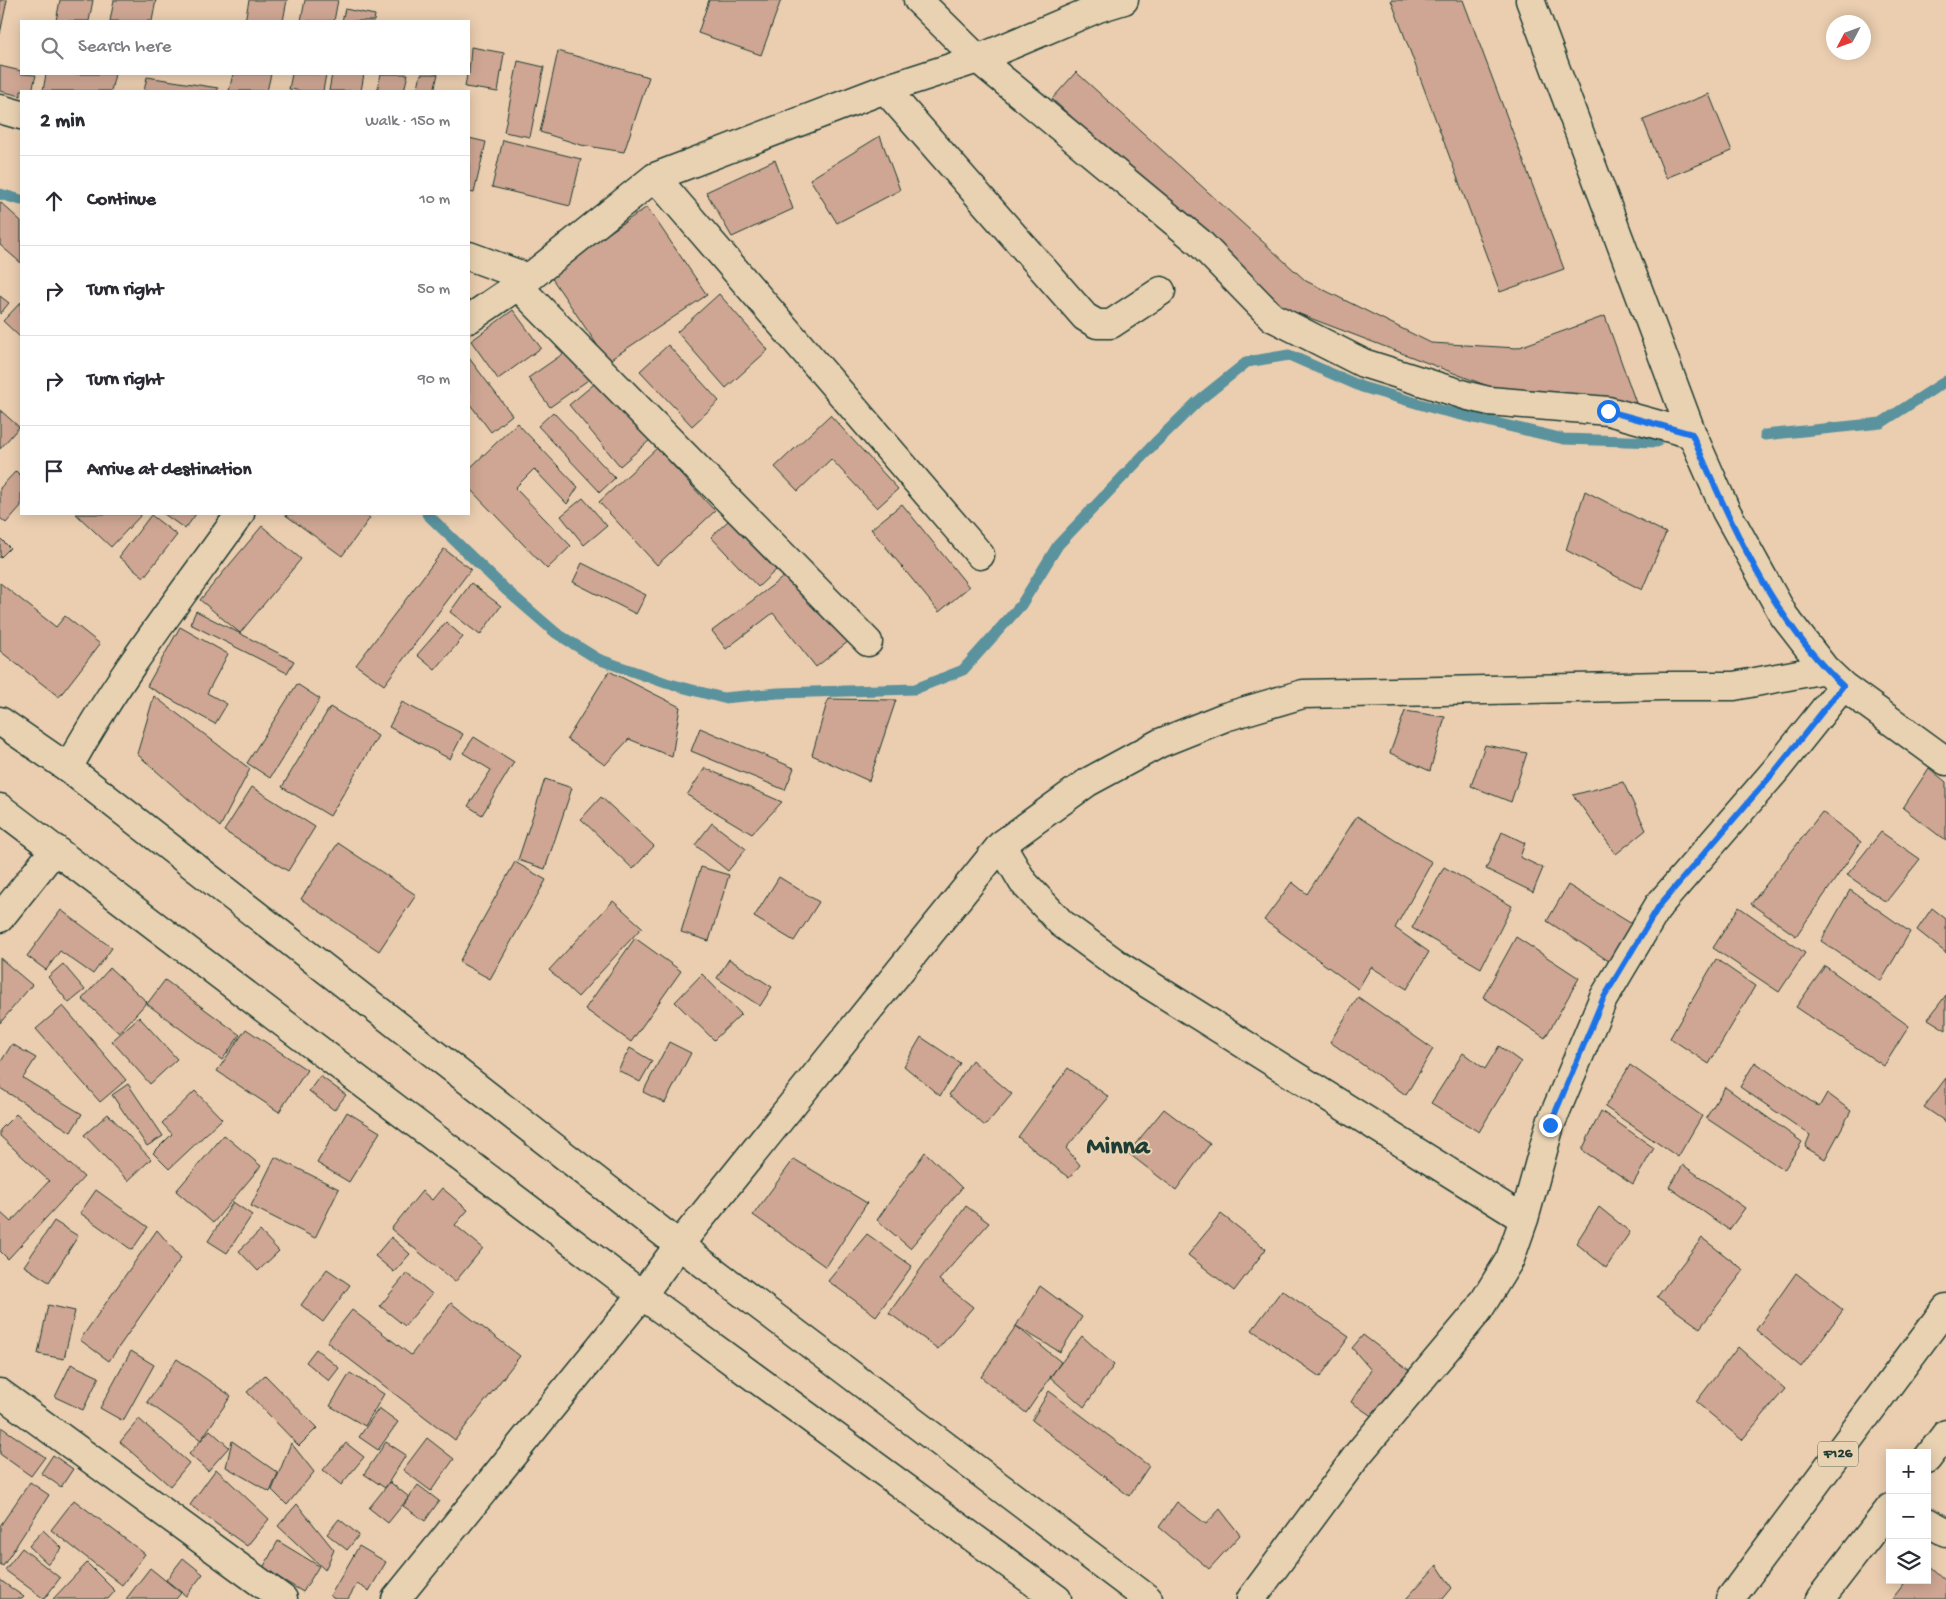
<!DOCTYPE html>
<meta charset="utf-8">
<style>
body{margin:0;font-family:"Gochi Hand",sans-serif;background:#f7f7f7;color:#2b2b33}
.controls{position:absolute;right:15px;bottom:15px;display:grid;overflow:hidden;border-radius:0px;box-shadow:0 2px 12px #0003}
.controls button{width:45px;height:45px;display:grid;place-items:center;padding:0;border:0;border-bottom:1px solid #e1e1e2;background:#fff;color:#2b2b33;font:25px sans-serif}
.compass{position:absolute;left:1826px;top:15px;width:45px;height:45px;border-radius:50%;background:#fff;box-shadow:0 2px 12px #0003;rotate:229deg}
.stop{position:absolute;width:15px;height:15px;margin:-11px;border:4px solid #1a73e8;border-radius:50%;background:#fff}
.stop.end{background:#1a73e8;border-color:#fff;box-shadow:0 1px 5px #0008}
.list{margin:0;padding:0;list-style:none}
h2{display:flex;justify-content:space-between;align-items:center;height:65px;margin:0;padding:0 20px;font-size:21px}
h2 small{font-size:16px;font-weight:400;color:#7c7c81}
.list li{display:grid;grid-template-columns:32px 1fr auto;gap:15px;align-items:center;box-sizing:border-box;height:90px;padding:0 20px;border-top:1px solid #e1e1e2}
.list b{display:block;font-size:19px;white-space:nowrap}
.list em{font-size:16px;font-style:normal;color:#7c7c81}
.icon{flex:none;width:28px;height:28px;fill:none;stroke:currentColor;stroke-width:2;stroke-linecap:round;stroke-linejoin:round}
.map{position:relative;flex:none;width:1946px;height:1599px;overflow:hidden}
.search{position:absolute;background:#fff;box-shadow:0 2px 12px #0003;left:20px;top:20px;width:450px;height:55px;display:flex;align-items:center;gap:12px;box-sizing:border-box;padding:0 18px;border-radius:0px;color:#7c7c81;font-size:19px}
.panel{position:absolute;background:#fff;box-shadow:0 2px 12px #0003;left:20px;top:90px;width:450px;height:425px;border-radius:0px}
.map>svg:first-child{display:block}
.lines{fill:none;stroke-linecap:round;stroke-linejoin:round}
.stream{stroke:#5a929d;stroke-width:11}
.building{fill:#cea693;stroke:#1f3d34}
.minor-casing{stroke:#1f3d34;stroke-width:31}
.major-casing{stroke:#1f3d34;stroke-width:31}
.minor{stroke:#e9d2b2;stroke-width:28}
.major{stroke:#e9d2b2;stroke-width:28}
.route{stroke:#1a73e8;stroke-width:6}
.labels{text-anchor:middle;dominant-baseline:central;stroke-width:4;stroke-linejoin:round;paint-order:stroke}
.shield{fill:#e9d2b2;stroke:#5c6a5a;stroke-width:1}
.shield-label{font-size:15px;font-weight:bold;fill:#1f3d34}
.town-label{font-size:26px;font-weight:bold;fill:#1f3d34;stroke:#e9d2b2}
</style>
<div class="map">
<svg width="1946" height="1599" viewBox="0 0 1946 1599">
<rect width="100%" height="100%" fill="#ebceb0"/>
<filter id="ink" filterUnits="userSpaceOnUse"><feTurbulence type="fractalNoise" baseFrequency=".02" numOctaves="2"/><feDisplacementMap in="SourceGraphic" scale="10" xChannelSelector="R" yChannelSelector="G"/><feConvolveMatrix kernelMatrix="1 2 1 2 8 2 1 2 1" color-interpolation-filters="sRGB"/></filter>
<g filter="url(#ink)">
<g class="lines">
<path class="stream" d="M0 194 21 200
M1765 435 1881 423 1946 381
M427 514 505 589 556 633 598 659 666 683 723 698 778 693 915 689 963 670 1021 605 1058 545 1155 443 1197 402 1247 362 1289 355 1362 387 1440 410 1564 439 1657 442"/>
</g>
<path class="building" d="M0 0H7L0 34Z
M60 0H93L89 21H56Z
M114 0H156L152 21H110Z
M249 0H287L283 21H245Z
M305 0H338L334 21H301Z
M709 0H781L761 55 698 33Z
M1391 0H1463L1564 269 1500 292Z
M345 9 375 15 374 21H342Z
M471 47 504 53 498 92 465 87 467 74H469Z
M558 51 649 77 624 152 581 145 540 132Z
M518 61 544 67 530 137 504 132Z
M0 66 21 71V74L36 75 32 91H21V96L0 91Z
M1076 72 1306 281 1431 343 1517 348 1605 316 1636 403 1493 388 1276 305 1052 99Z
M46 74H115L111 91H43Z
M233 74H271L267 91H229Z
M292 74H326L323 91H303L289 89Z
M332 74H364L361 91H329Z
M381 74H408L404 91H377Z
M421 74H438L434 91H417Z
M147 77 218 88 217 91H144Z
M1709 94 1732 151 1666 178 1643 120Z
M880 136 900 190 837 223 810 179Z
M469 138 486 142 474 193 469 192Z
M503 140 581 159 570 206 492 187Z
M775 160 793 209 732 237 706 192Z
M0 202 21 221V263L0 245Z
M647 207 707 295 608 361 549 274Z
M719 294 768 350 726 388 677 332Z
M0 296 9 303 0 314Z
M21 302V338L3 321Z
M513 310 541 348 498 379 471 341Z
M668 345 719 401 692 426 640 371Z
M570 349 591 378 550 407 528 378Z
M469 358 512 415 491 432 469 403Z
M599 380 650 440 620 466 569 405Z
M0 410 19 427 0 449Z
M553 412 615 478 600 492 538 426Z
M830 415 898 489 877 508 831 459 798 491 775 467Z
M517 423 578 487 567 504 534 469 515 488 571 546 547 569 469 488V469Z
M657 448 715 511 657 565 599 502Z
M16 471 21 476V506L6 523 0 518V488Z
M1585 491 1666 533 1642 590 1566 550Z
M583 498 607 526 584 545 561 516Z
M902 504 969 587 939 612 871 529Z
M76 514H142L111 547Z
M164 514H196L185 529Z
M284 514H363L370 518 342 556Z
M151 515 177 535 144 577 119 557Z
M729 520 776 570 758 587 711 537Z
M262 526 301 559 240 633 200 600Z
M0 538 10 548 0 558Z
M444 549 471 569 384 685 356 665Z
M582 563 646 595 636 614 573 582Z
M794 569 849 641 816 667 773 613 726 649 712 631Z
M0 583 56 627 65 616 100 644 59 697 0 651Z
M471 583 501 606 480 635 450 612Z
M196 611 294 661 287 673 190 624Z
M446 622 463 637 435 670 417 655Z
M180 627 228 654 207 693 227 704 215 724 147 686Z
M609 671 680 707 672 757 629 739 605 765 567 739Z
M297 684 320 699 270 778 247 763Z
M154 696 250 769 220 827 137 754Z
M828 699 896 700 869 781 812 755Z
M402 702 463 734 450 759 389 727Z
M330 707 378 736 330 816 282 787Z
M1405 711 1445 717 1430 771 1390 753Z
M700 728 794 768 785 790 691 751Z
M474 737 514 762 482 815 468 806 491 770 463 753Z
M1485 745 1527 753 1511 802 1471 786Z
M705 768 782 802 752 834 687 795Z
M1929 768 1946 782V841L1903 808Z
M545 779 572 788 545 869 518 860Z
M1623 782 1646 830 1616 854 1573 795Z
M252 787 315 827 288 871 224 831Z
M601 797 654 846 633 869 581 819Z
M1822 812 1861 842 1796 936 1751 904Z
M1357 816 1396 841 1432 862 1395 928 1429 952 1407 989 1371 967 1358 989 1264 920 1292 882 1307 894Z
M712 823 746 849 728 871 695 845Z
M1502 832 1525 843 1520 857 1543 868 1533 892 1486 869Z
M1881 832 1920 859 1886 902 1847 875Z
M338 843 416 895 379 951 301 899Z
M515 862 546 880 490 979 459 962Z
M701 867 729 875 709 941 681 932Z
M1444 867 1512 906 1481 968 1412 928Z
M779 877 819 902 794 941 754 917Z
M1568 885 1632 924 1612 963 1547 921Z
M1850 890 1910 932 1881 981 1821 941Z
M613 901 642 927 578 997 549 970Z
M1739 907 1805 953 1779 992 1713 948Z
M1932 908 1946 919V953L1917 930Z
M61 910 112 948 93 974 60 951 46 970 27 956Z
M1516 937 1579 978 1545 1038 1483 997Z
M635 938 681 971 631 1042 585 1009Z
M0 958 32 985 0 1023Z
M729 959 772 987 760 1006 717 978Z
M1716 959 1755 986 1709 1064 1670 1038Z
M63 964 85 990 69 1003 48 977Z
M1825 966 1909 1026 1884 1066 1796 1007Z
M110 968 147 1002 119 1033 82 999Z
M702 974 741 1014 714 1040 675 1002Z
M165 980 240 1035 222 1060 147 1004Z
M1946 995V1030L1928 1019Z
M1358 997 1433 1049 1406 1095 1330 1042Z
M63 1006 126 1080 100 1102 36 1029Z
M139 1017 177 1059 150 1084 112 1041Z
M246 1029 307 1070 279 1112 217 1071Z
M921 1037 960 1063 940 1096 904 1066Z
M669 1042 691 1053 665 1103 643 1092Z
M12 1044 36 1058 23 1078 82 1114 71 1132 0 1088V1063Z
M1499 1046 1521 1062 1479 1132 1431 1103 1463 1053 1485 1069Z
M630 1048 652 1061 640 1082 618 1070Z
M972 1060 1012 1094 985 1126 949 1095Z
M1755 1062 1819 1107 1827 1093 1851 1111 1825 1159 1805 1147 1810 1135 1740 1087Z
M1630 1065 1702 1116 1678 1157 1605 1107Z
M1068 1068 1109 1097 1066 1148 1080 1165 1069 1178 1018 1137Z
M320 1076 346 1095 334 1110 309 1091Z
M1946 1078V1122L1924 1107Z
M128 1084 163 1136 147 1146 112 1095Z
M1725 1087 1802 1142 1784 1170 1706 1118Z
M195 1091 222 1119 169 1169 153 1153 172 1134 162 1123Z
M1164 1109 1210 1144 1176 1190 1128 1153Z
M1601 1111 1654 1148 1633 1184 1582 1150Z
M347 1112 380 1132 349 1182 317 1163Z
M16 1114 84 1177 8 1259 0 1251V1212L11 1222 49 1181 0 1136V1130Z
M108 1114 151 1159 128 1181 84 1135Z
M224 1135 261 1166 213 1223 176 1191Z
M925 1152 962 1188 910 1248 877 1220Z
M275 1157 339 1189 315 1238 251 1206Z
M794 1159 867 1203 826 1267 753 1215Z
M1683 1165 1745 1208 1729 1230 1669 1187Z
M442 1188 468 1210 455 1225 483 1248 455 1282 391 1229 422 1191 432 1200Z
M96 1190 148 1227 132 1250 80 1213Z
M233 1202 252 1215 227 1253 208 1241Z
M966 1206 989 1223 939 1280 973 1307 938 1349 889 1313Z
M1599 1207 1630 1232 1606 1268 1576 1243Z
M1221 1214 1266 1249 1234 1291 1188 1255Z
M54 1221 78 1236 49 1282 24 1266Z
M157 1230 181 1258 109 1361 80 1340Z
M260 1231 279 1251 258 1271 239 1251Z
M867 1234 912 1266 876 1316 828 1281Z
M391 1237 410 1254 394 1272 375 1256Z
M1702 1238 1744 1270 1700 1328 1657 1297Z
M327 1269 350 1285 323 1322 301 1305Z
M407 1273 432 1294 405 1326 380 1306Z
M1796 1273 1843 1310 1801 1367 1756 1330Z
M1040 1286 1082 1317 1060 1352 1016 1326Z
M1282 1290 1349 1337 1320 1377 1252 1330Z
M451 1303 520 1356 455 1440 327 1342 352 1310 411 1355Z
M48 1305 75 1311 64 1359 38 1354Z
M1016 1326 1061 1362 1026 1413 981 1377Z
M1363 1335 1409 1370 1373 1417 1351 1402 1371 1370 1352 1348Z
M1082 1336 1114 1365 1084 1407 1050 1377Z
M1738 1347 1785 1389 1742 1440 1696 1402Z
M316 1349 339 1368 329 1381 306 1362Z
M131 1351 154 1365 123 1421 100 1408Z
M177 1359 231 1396 201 1440 147 1402Z
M71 1364 99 1377 83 1410 55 1397Z
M350 1373 384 1394 365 1426 330 1406Z
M265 1375 317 1428 299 1446 247 1392Z
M1049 1391 1149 1466 1129 1496 1032 1420Z
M379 1408 398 1422 378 1450 359 1437Z
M139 1419 189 1463 170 1486 120 1442Z
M1 1427 45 1457 31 1476 0 1454Z
M210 1430 229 1447 208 1471 189 1454Z
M427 1438 454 1459 431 1491 403 1470Z
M232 1441 278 1473 270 1492 226 1467Z
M386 1442 406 1455 385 1488 364 1474Z
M291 1443 314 1472 287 1505 272 1490Z
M346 1443 364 1457 341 1485 323 1470Z
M53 1455 73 1469 61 1487 41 1473Z
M216 1469 269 1519 247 1546 190 1505Z
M30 1482 49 1495 3 1566 0 1564V1526Z
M390 1482 409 1497 388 1523 369 1508Z
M418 1485 439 1501 425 1521 403 1506Z
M74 1500 145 1554 122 1585 51 1530Z
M1177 1502 1206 1524 1220 1509 1240 1535 1209 1569 1159 1527Z
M297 1504 334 1550 325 1570 278 1526Z
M339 1519 359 1535 347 1550 327 1534Z
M43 1530 62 1548 48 1564 29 1546Z
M278 1541 319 1566 303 1592 263 1568Z
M359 1546 386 1562 369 1591 357 1584 348 1599H335L330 1596Z
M22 1548 60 1578 44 1599 5 1570Z
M183 1558 203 1574 186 1596 166 1580Z
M87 1563 115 1591 108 1599H53Z
M1927 1564 1946 1581V1599H1892L1907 1580H1927Z
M1437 1565 1452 1588 1443 1599H1406Z
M150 1568 181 1593 176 1599H126Z
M0 1580 24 1597 22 1599H0Z"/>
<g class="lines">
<defs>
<path id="minor" d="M918 0 978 59 1199 242 1272 317 1363 363 1468 396 1489 401 1608 411 1692 434
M1530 0 1692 434 1726 511 1784 616 1825 669 1843 686 1946 761
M885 89 1085 317 1097 324H1111L1161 291
M0 109 21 115
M655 177 980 555
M469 256 529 278
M517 285 868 642
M469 319 529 278 655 177 885 89 978 59 1098 8 1124 0
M0 721 68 768 679 1245 1148 1599
M68 768C117 678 181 597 240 514
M0 808 642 1295 1057 1599
M1001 845 1023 882 1061 923 1121 967 1524 1219
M0 918 55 849
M0 1393 283 1599
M1927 1522 1946 1532
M396 1599 642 1295 679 1245 1001 845 1088 782 1160 743 1225 717 1303 694 1663 686H1734L1825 669
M1251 1599 1359 1453 1478 1311 1510 1259 1524 1219 1550 1125 1603 999 1659 905 1775 771 1843 686"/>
<path id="major" d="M1927 1459 1946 1434
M1730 1599 1946 1308
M1820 1599 1890 1508"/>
</defs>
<use href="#minor" class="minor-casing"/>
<use href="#major" class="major-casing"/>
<use href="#minor" class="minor"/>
<use href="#major" class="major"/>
</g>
</g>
<g class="lines" filter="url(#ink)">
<path class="route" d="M1550 1125 1603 999 1659 906 1775 771 1843 686C1773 621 1729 520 1692 434L1608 411"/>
</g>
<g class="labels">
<rect class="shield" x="1818" y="1441.5" width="40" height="25" rx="4"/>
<g class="shield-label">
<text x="1838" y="1454">F126</text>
</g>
<g class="town-label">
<text x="1118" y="1148">Minna</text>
</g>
</g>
</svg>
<div class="controls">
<button>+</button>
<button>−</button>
<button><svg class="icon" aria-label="layers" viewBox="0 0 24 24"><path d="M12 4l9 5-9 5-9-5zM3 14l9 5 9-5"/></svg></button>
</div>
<svg class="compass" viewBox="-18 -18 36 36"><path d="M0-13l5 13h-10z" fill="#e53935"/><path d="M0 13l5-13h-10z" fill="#7c7c81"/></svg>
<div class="stop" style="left:1608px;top:411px"></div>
<div class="stop end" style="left:1550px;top:1125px"></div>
<div class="search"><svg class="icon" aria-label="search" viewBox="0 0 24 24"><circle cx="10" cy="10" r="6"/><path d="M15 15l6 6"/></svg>Search here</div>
<section class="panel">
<h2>2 min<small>Walk · 150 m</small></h2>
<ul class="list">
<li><svg class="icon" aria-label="ahead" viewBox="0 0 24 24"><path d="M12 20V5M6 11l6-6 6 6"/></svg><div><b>Continue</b></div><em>10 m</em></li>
<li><svg class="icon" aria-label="right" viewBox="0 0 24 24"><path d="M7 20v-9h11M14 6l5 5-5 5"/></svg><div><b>Turn right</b></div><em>50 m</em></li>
<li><svg class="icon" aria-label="right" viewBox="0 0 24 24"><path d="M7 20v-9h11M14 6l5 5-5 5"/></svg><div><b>Turn right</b></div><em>90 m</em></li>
<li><svg class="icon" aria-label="arrive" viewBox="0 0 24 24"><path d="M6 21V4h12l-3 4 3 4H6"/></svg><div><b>Arrive at destination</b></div></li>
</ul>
</section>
</div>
